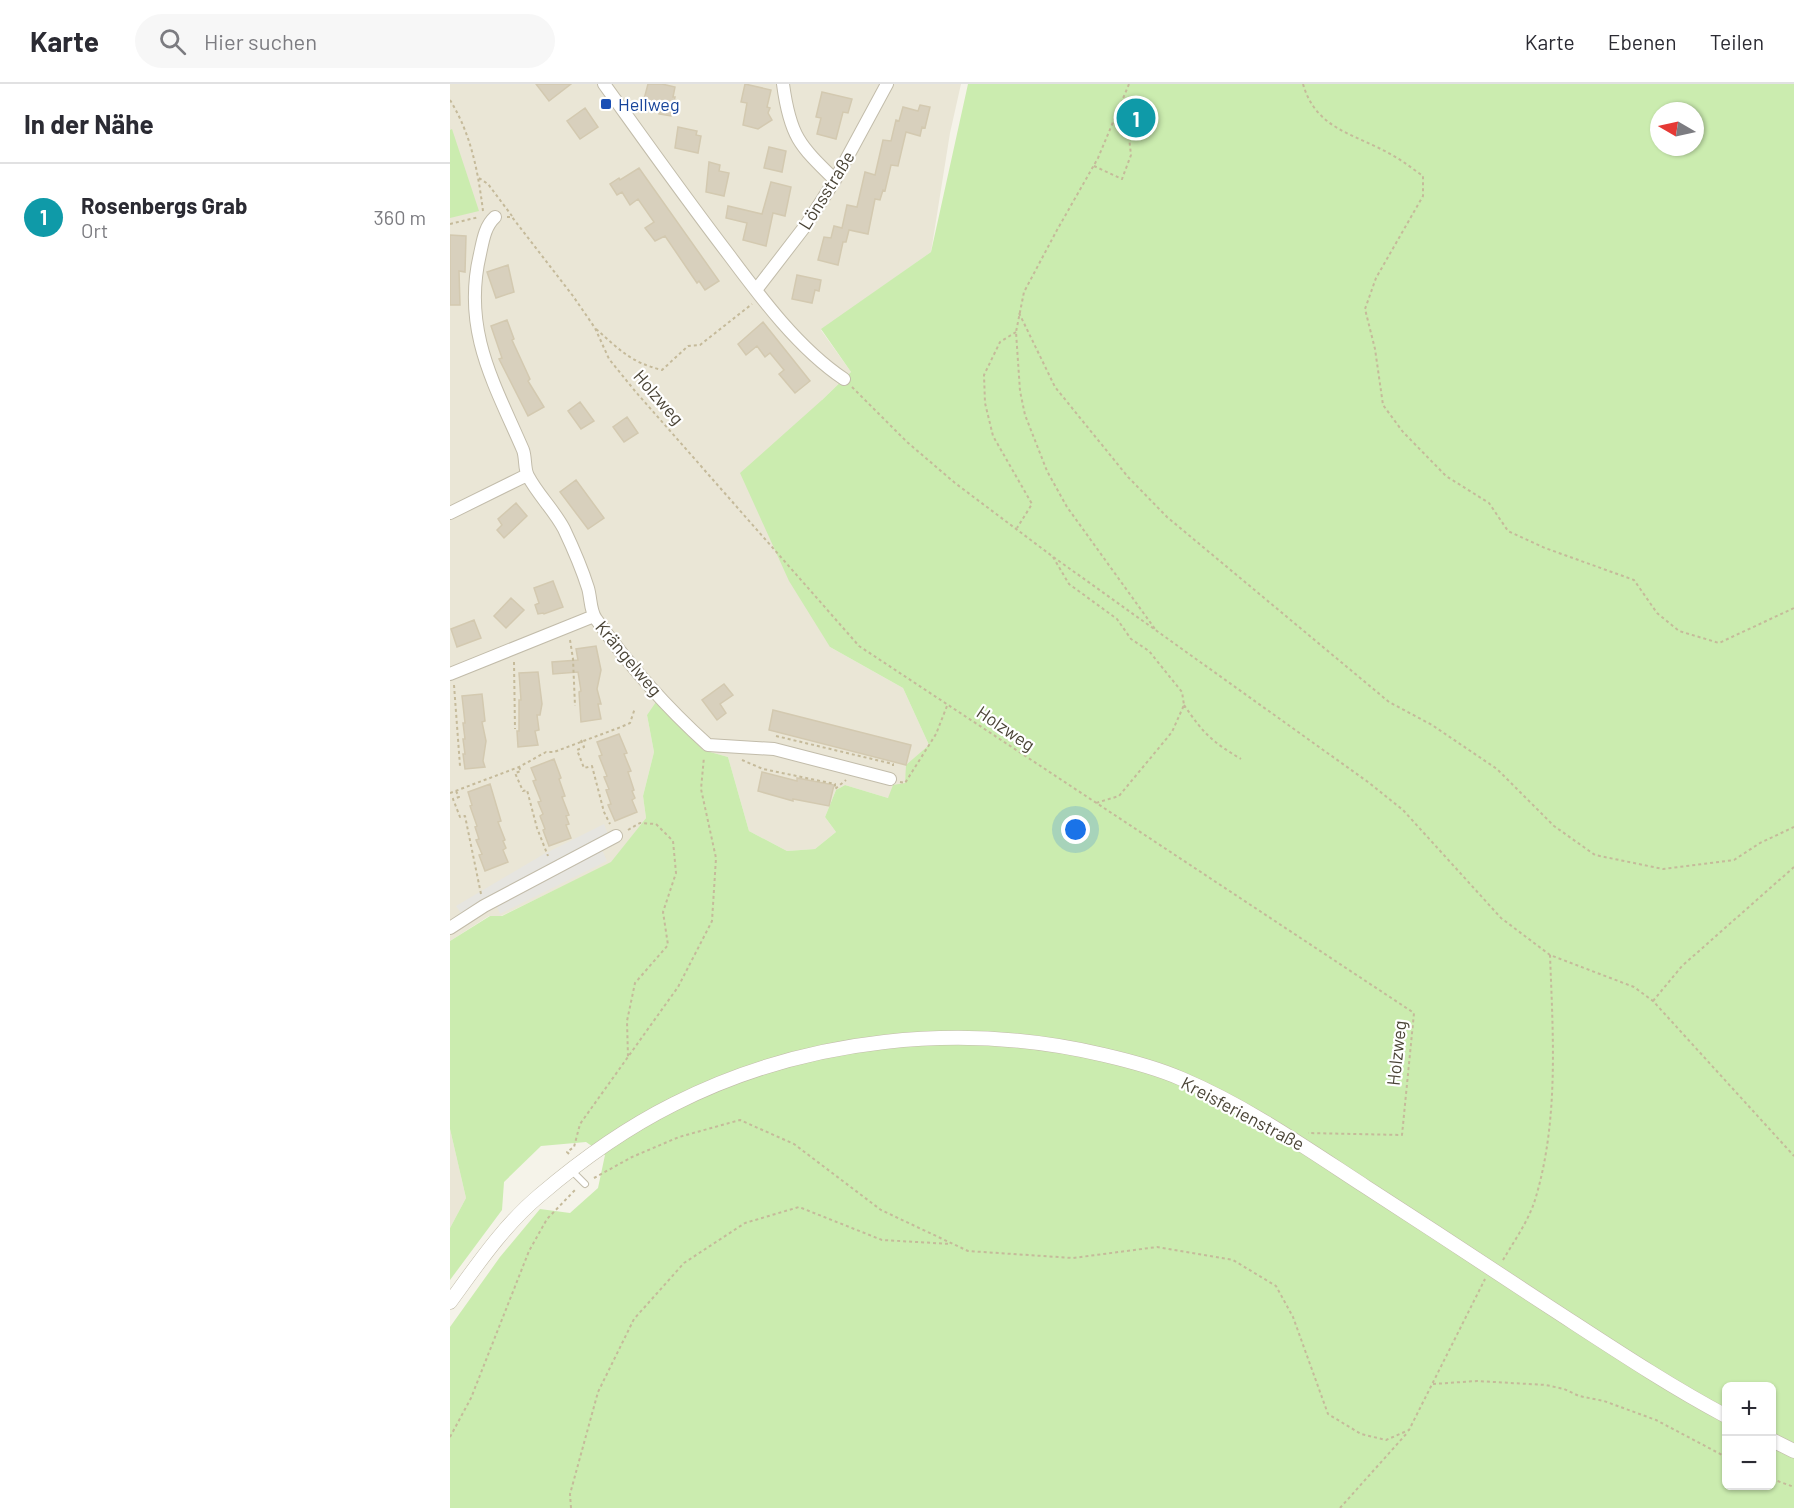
<!DOCTYPE html>
<html lang="de">
<meta charset="utf-8">
<style>
body{margin:0;font-family:Barlow,sans-serif;background:#f7f7f7;color:#2b2b33}
.controls{position:absolute;right:18px;bottom:18px;display:grid;overflow:hidden;border-radius:9px;box-shadow:0 2px 4px #0004}
.controls button{width:54px;height:54px;display:grid;place-items:center;padding:0;border:0;border-bottom:2px solid #e1e1e2;background:#fff;color:#2b2b33;font:30px sans-serif}
.compass{position:absolute;left:1200px;top:18px;width:54px;height:54px;border-radius:50%;background:#fff;box-shadow:0 2px 4px #0004;rotate:279deg}
.you{position:absolute;left:626px;top:746px;width:21px;height:21px;margin:-15px;border:4px solid #fff;border-radius:50%;background:#1a73e8;box-shadow:0 0 0 9px #1a73e833}
.badge{display:grid;place-items:center;width:39px;height:39px;border-radius:50%;background:#ff5016;color:#fff;font-size:20px;font-weight:700}
.pin{position:absolute;translate:-50% -50%;border:3px solid #fff;box-shadow:0 2px 6px #0006}
.list{margin:0;padding:0;list-style:none}
h2{display:flex;justify-content:space-between;align-items:center;height:78px;margin:0;padding:0 24px;font-size:26px}
h2 small{font-size:20px;font-weight:400;color:#7c7c81}
.list li{display:grid;grid-template-columns:39px 1fr auto;gap:18px;align-items:center;box-sizing:border-box;height:108px;padding:0 24px;border-top:2px solid #e1e1e2}
.list b{display:block;font-size:22px;white-space:nowrap}
.list p{margin:0;font-size:20px;white-space:nowrap;color:#7c7c81}
.list em{font-size:20px;font-style:normal;color:#7c7c81}
.icon{flex:none;width:33px;height:33px;fill:none;stroke:currentColor;stroke-width:2;stroke-linecap:round;stroke-linejoin:round}
.map{position:relative;flex:none;width:1344px;height:1424px;overflow:hidden}
header{display:flex;align-items:center;gap:36px;box-sizing:border-box;height:84px;padding:0 30px;background:#fff;border-bottom:2px solid #e1e1e2}
header strong{font-size:28px}
nav{display:flex;gap:33px;margin-inline-start:auto;font-size:21px}
.search{width:420px;height:54px;background:#f7f7f7;display:flex;align-items:center;gap:15px;box-sizing:border-box;padding:0 21px;border-radius:33px;color:#7c7c81;font-size:22px}
main{display:flex}
aside{flex:1;background:#fff}
.map>svg:first-child{display:block}
.residential{fill:#eae6d6}
.green{fill:#cbecaf;fill-rule:evenodd}
.parking{fill:#e6e5e0}
.building{fill:#d8d0bd;stroke:#d3c9b0;stroke-width:1.5}
.lines{fill:none;stroke-linecap:round;stroke-linejoin:round}
.service-casing{stroke:#c2bcaa;stroke-width:8}
.minor-casing{stroke:#c2bcaa;stroke-width:14}
.tertiary-casing{stroke:#c2bcaa;stroke-width:15}
.path{stroke:#c5ba9a;stroke-width:2;stroke-dasharray:3 3;stroke-linecap:butt}
.service{stroke:#fff;stroke-width:6}
.minor{stroke:#fff;stroke-width:12}
.tertiary{stroke:#fff;stroke-width:14}
.transit-dot{fill:#1a4fb4;stroke:#fff;stroke-width:2}
.labels{text-anchor:middle;dominant-baseline:central;stroke-width:4.5;stroke-linejoin:round;paint-order:stroke}
.transit-label{font-size:18px;fill:#164399;stroke:#fff;text-anchor:start}
.street-label{font-size:18px;fill:#4a4436;stroke:#fff}
</style>
<header>
<strong>Karte</strong>
<div class="search"><svg class="icon" aria-label="search" viewBox="0 0 24 24"><circle cx="10" cy="10" r="6"/><path d="M15 15l6 6"/></svg>Hier suchen</div>
<nav><a>Karte</a><a>Ebenen</a><a>Teilen</a></nav>
</header>
<main>
<aside>
<h2>In der Nähe<small></small></h2>
<ul class="list">
<li><span class="badge" style="background:#0f9aa8">1</span><div><b>Rosenbergs Grab</b><p>Ort</p></div><em>360 m</em></li>
</ul>
</aside>
<div class="map">
<svg width="1344" height="1424" viewBox="0 0 1344 1424">
<rect width="100%" height="100%" fill="#f5f3e9"/>
<path class="residential" d="M0 0H511L500 49 481 168 371 246 401 288 372 316 380 563 453 604 479 661 457 681 455 699 438 714 395 701 386 706 375 733 386 748 365 765 337 767 299 747 278 673 253 666 206 619 197 631 204 668 193 712 196 734 161 779 51 832H39L0 857Z
M0 1045 16 1114 0 1144Z"/>
<path class="green" d="M518 0H1344V1424H0V1243L50 1173 90 1125 120 1129 148 1104 155 1071 136 1058 91 1062 54 1098 52 1126 0 1196V1144L16 1114 0 1045V857L40 832H52L161 778 196 734 193 712 204 668 197 631 206 618 253 666 278 673 299 747 337 767 365 765 386 748 375 733 386 706 395 701 438 714 443 701 455 699 456 681 479 661 453 604 380 563 339 497 290 389 372 316 401 288 371 245 481 168ZM1209 27H1245V63H1209ZM1276 1302H1322V1402H1276Z
M2 45 29 127 0 134V46Z"/>
<path class="parking" d="M154 740 158 750 148 757 157 777 50 830 43 813 13 832 6 822 94 770Z"/>
<path class="building" d="M86 0H121L99 17Z
M198 0H212L225 3 223 13H225L221 32 209 30 211 23 193 19Z
M295 0 321 6 317 23 320 24 318 29 322 36 308 45 293 41 297 19 291 18Z
M372 8 402 15 398 29 393 28 386 55 367 50 371 34 366 33Z
M470 21 480 23 475 44 472 43 470 52 456 48 448 82 441 81 435 107 433 106 430 116 425 115 418 150 399 146 396 158H393L388 181 368 176 374 153 381 154 384 142 392 144 397 121 407 123 415 88 425 91 433 56 441 57 446 36 449 37 453 23 468 27Z
M135 24 148 43 130 55 117 37Z
M228 43 247 47 246 51 251 52 248 69 225 64Z
M319 63 336 67 332 88 314 84Z
M259 78 270 81 269 87 279 89 274 112 256 108Z
M189 84 269 197 255 206 249 197 247 199 215 152 205 157 195 144 204 138 188 115 180 121 172 108 167 111 160 100 169 94 170 96Z
M321 98 341 103 335 132 323 129 316 162 293 156 297 139 276 134 278 122 312 130Z
M0 151 16 152 15 188 9 187 10 221H0Z
M58 181 64 208 46 214 37 188Z
M347 191 371 196 369 207 365 206 362 219 342 215Z
M57 236 64 255 62 256 80 295 78 297 94 323 78 332 49 275 52 274 41 242Z
M313 238 360 297 345 309 329 290 334 286 320 269 315 273 307 262 296 271 288 260Z
M130 318 144 337 131 345 118 327Z
M177 333 188 349 174 358 163 343Z
M126 396 154 434 138 445 110 408Z
M66 419 77 432 54 454 47 446 52 441 48 435Z
M103 497 113 523 94 530 93 529 88 530 85 521 89 519 84 504Z
M61 514 74 526 56 544 44 532Z
M24 536 31 554 7 563 1 545Z
M146 562 151 586 147 605 151 620H148L151 635 131 638 129 608 131 607 128 588 103 590 102 578 128 576 126 565Z
M88 588 92 620 90 631H87L89 646 85 647 88 661 68 663 67 647H69V616H71L69 589Z
M274 600 283 611 270 620 276 629 267 636 252 616Z
M32 610 35 637 32 638 36 657 33 677 35 683 15 685 13 670H15L13 655H15L13 639H15L12 612Z
M323 626 461 661 456 681 319 646Z
M169 650 177 669 174 670 181 687 178 688 184 706 182 707 185 714 182 716 187 728 165 737 158 721 161 720 156 706 159 705 154 693 157 692 149 672 152 671 147 658Z
M104 675 111 694 109 695 115 712 112 713 119 731 116 732 119 740 116 741 121 754 99 762 93 746 95 745 90 732 93 730 88 718 91 717 83 697 86 696 81 684Z
M312 688 347 697V694L384 701 379 722 343 715V717L308 707Z
M40 700 51 737 48 738 55 756 53 757 56 764 53 766 58 778 35 787 29 771 32 770 26 756 29 755 25 743 27 742 20 722 22 721 18 708Z"/>
<g class="lines">
<defs>
<path id="service" d="M122 1087 135 1100"/>
<path id="minor" d="M154 0C195 57 236 115 279 171 311 214 349 265 394 295
M333 0C340 52 349 61 385 96
M45 133C35 142 33 156 30 170 12 246 44 299 73 366 76 374 74 385 78 392 88 411 104 426 114 445 123 464 132 485 138 504 141 514 140 527 146 535 178 580 217 624 258 661L324 665 440 695
M306 206 356 141 385 96 437 0
M0 429 77 391
M0 590 144 532
M0 844 34 822 166 752"/>
<path id="tertiary" d="M0 1218C27 1181 54 1141 90 1111 131 1076 176 1044 224 1020 354 954 512 937 654 971 680 977 707 984 732 995 798 1023 856 1064 916 1103 978 1143 1039 1183 1101 1224 1158 1261 1216 1300 1276 1332
M1322 1356 1344 1367"/>
</defs>
<use href="#service" class="service-casing"/>
<use href="#minor" class="minor-casing"/>
<use href="#tertiary" class="tertiary-casing"/>
<path class="path" d="M679 0 648 74 607 146 574 208 566 248 570 307 575 331 597 387 617 423 705 545
M853 0C866 46 906 50 942 71 953 77 963 85 973 92V112L926 194 915 225 925 265 933 321 953 348 996 392 1039 419 1058 447 1095 464 1184 496 1207 529 1229 547 1269 559 1344 524
M0 16C21 50 28 87 33 127
M644 82 672 95 681 71 678 44 686 24
M29 94 38 100 62 132
M57 133H62L123 212 145 244 159 275 185 307 409 562 964 929 952 1051 858 1049
M0 140 29 133
M569 229 605 303 678 393 717 433 939 618 982 641 1047 685 1104 742 1145 771 1213 785 1284 776 1310 759 1344 743
M146 245C170 266 180 278 212 286L238 262 250 261 302 220
M566 248 550 258 534 291 535 319 543 352 582 420 567 444
M402 303 457 358 505 399 602 472 918 698 953 726 1051 834 1100 871 1184 903 1203 917 1344 1072
M603 473 619 500 667 535 681 555 699 567 732 608 734 621 722 648 669 712 646 719
M120 556 123 575 125 622
M64 578 65 645
M4 601 10 682
M734 621C754 650 761 657 791 675
M326 652 443 680V682
M131 656 134 663 127 666 134 684 142 682 154 728 160 740
M292 676 313 685 385 700V705L396 696
M69 683 71 687 65 689 73 707 77 706 87 744 98 772
M450 698 455 699 486 650 497 622
M6 707 9 713 3 715 10 733 15 732 31 810
M0 709 69 683 96 668H104L171 643 180 639 185 624
M178 746 190 739 206 740 223 757 226 789 213 828 218 861 185 899 177 937 178 973
M1203 917 1232 882 1344 783
M119 1070 117 1068 124 1063 130 1040 228 903 262 837 266 774 251 705 254 673
M144 1094 182 1073 229 1053 290 1036 344 1060 431 1126 518 1167 623 1174 707 1163 783 1176 826 1202 843 1233 878 1330 911 1350 936 1356 959 1346 1035 1195
M1053 1176C1064 1157 1078 1138 1085 1116 1109 1037 1103 952 1100 871
M983 1300 1027 1297 1096 1301 1114 1305 1129 1312 1154 1317 1206 1336 1276 1373
M0 1353 21 1314 79 1167 97 1135 126 1105
M1322 1395 1344 1403
M121 1424 120 1410 148 1308 184 1235 234 1179 295 1139 349 1123 432 1156 501 1160
M890 1424 958 1348"/>
<use href="#service" class="service"/>
<use href="#minor" class="minor"/>
<use href="#tertiary" class="tertiary"/>
</g>
<rect class="transit-dot" x="150" y="14" width="12" height="12" rx="3"/>
<g class="labels">
<g class="transit-label">
<text x="168" y="20">Hellweg</text>
</g>
<g class="street-label">
<text transform="translate(376 106) rotate(-58)">Lönsstraße</text>
<text transform="translate(209 313) rotate(49)">Holzweg</text>
<text transform="translate(179 574) rotate(50)">Krängelweg</text>
<text transform="translate(556 644) rotate(34)">Holzweg</text>
<text transform="translate(946 969) rotate(-84)">Holzweg</text>
<text transform="translate(793 1029) rotate(28)">Kreisferienstraße</text>
</g>
</g>
</svg>
<div class="controls">
<button>+</button>
<button>−</button>
</div>
<svg class="compass" viewBox="-18 -18 36 36"><path d="M0-13l5 13h-10z" fill="#e53935"/><path d="M0 13l5-13h-10z" fill="#7c7c81"/></svg>
<div class="you"></div>
<div class="pin badge" style="left:686px;top:34px;background:#0f9aa8">1</div>
</div>
</main>
